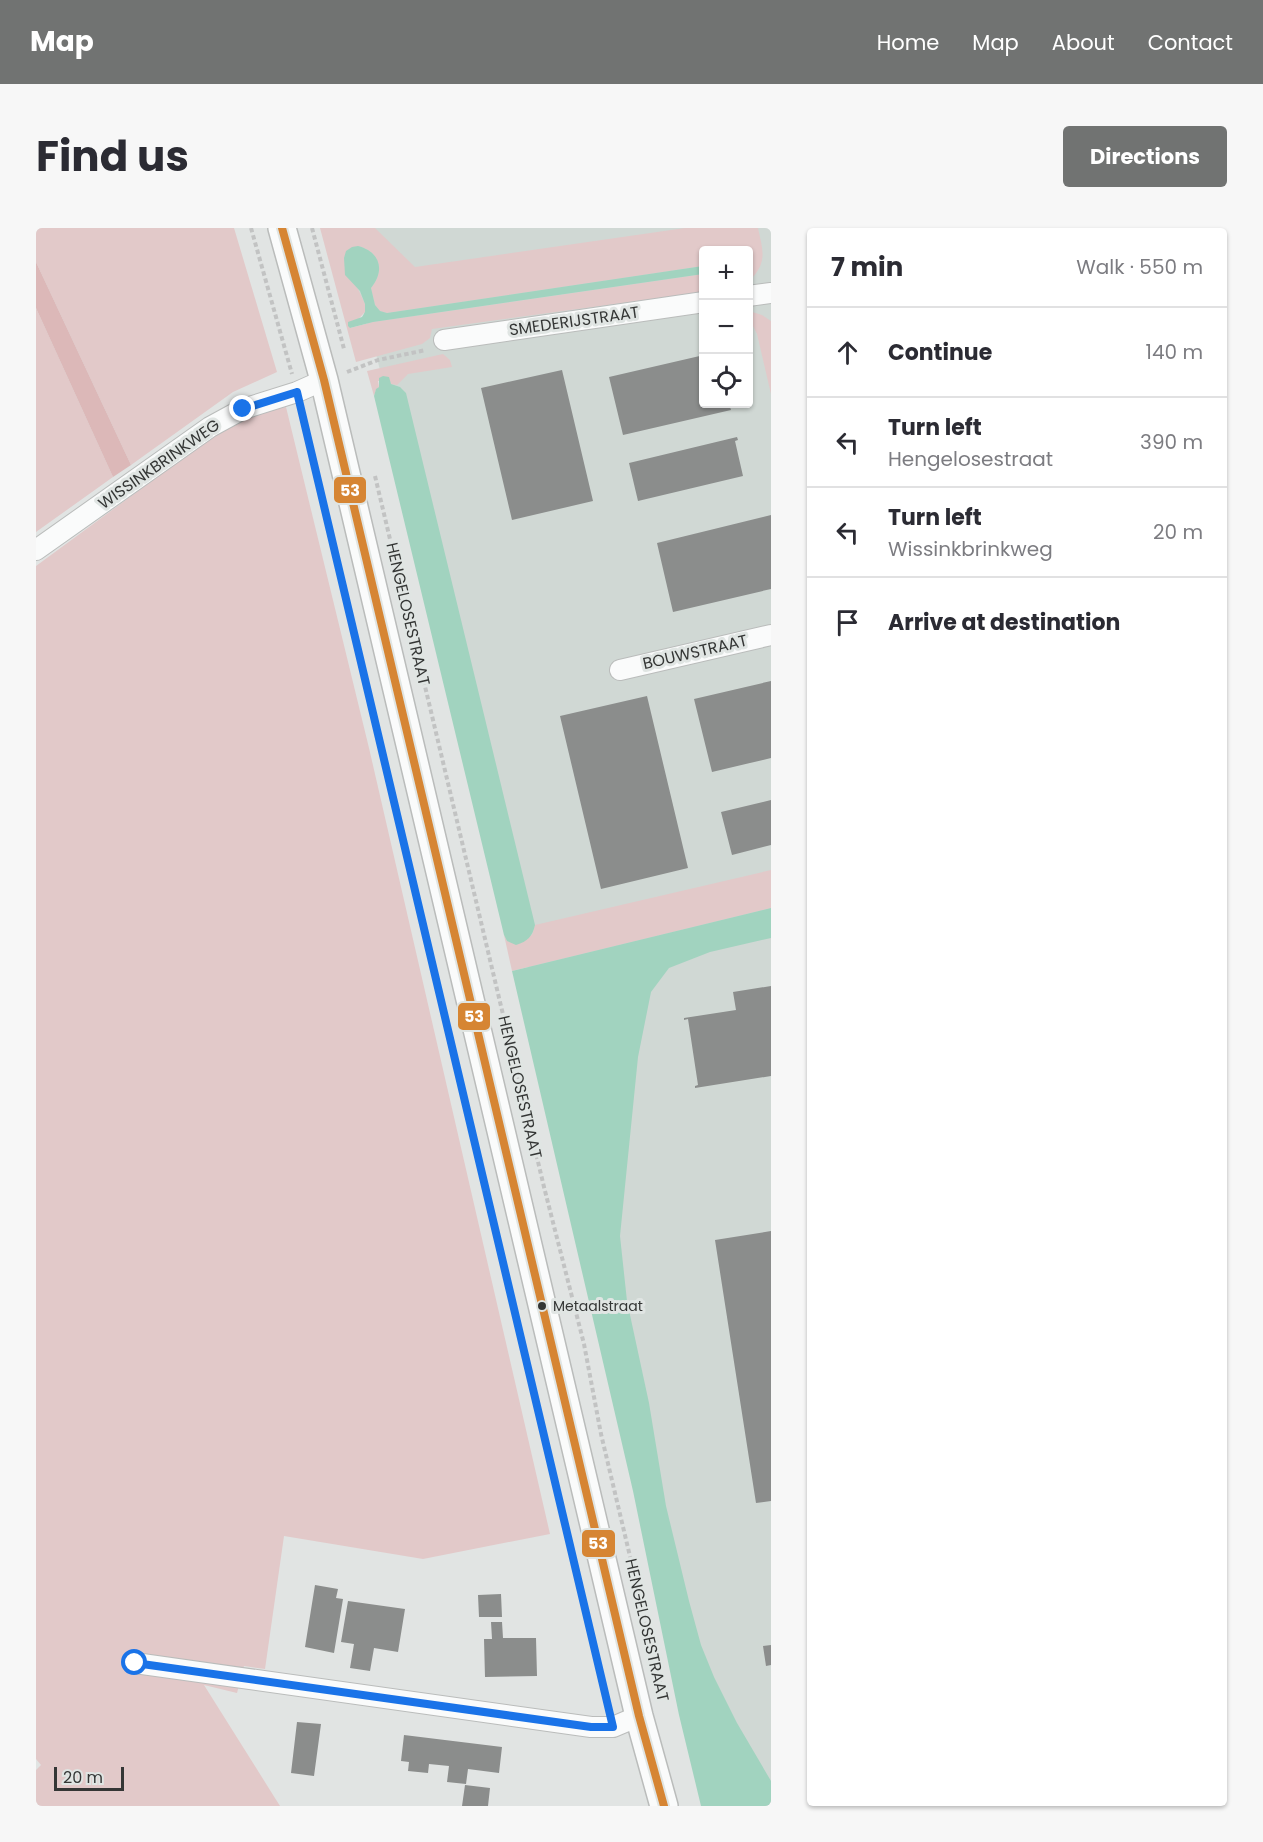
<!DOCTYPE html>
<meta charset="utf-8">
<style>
body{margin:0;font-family:Poppins,sans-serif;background:#f7f7f7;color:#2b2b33}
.controls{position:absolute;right:18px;top:18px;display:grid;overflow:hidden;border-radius:6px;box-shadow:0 2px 4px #0004}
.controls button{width:54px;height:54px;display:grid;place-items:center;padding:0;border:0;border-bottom:2px solid #e1e1e2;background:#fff;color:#2b2b33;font:30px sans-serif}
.scale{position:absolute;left:18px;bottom:15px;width:70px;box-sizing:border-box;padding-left:6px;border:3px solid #343635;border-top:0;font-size:16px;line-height:21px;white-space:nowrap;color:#343635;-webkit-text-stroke:4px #e0e5e3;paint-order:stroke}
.stop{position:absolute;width:18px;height:18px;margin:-14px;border:4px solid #1a73e8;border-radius:50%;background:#fff}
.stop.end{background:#1a73e8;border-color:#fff;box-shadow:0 2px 6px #0008}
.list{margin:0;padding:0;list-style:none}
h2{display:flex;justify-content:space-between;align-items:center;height:78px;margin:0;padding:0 24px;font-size:26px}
h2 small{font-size:20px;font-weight:400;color:#7c7c81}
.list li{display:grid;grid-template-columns:39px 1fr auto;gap:18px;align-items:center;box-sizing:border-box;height:90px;padding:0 24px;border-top:2px solid #e1e1e2}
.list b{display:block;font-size:22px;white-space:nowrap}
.list p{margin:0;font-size:20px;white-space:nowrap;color:#7c7c81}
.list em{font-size:20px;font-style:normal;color:#7c7c81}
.icon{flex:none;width:33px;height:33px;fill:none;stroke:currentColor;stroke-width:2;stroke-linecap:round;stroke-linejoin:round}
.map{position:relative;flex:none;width:735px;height:1578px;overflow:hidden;border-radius:6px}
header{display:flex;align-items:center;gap:36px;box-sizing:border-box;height:84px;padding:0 30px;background:#717372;color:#fff}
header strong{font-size:28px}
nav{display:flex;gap:33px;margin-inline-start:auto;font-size:21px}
.intro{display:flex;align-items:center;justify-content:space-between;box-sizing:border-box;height:144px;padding:0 36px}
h1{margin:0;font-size:42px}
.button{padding:15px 27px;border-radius:6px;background:#717372;color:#fff;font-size:21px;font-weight:700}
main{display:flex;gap:36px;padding:0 36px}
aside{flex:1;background:#fff;border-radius:6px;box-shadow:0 2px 4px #0004}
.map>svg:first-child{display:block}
.built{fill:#d0d8d4;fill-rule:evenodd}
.green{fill:#e2c9c9}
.forest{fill:#dcb8b8}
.water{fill:#a1d3bf}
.building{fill:#8b8d8c}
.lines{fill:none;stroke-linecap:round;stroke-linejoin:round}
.street-casing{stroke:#babcbb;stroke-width:22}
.secondary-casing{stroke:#babcbb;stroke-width:30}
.path{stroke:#c2c3c3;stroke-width:4;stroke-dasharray:4.5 3;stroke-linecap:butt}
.street{stroke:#fafbfb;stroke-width:20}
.secondary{stroke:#fafbfb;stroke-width:27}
.bus-1-casing{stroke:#e0e5e3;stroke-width:12}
.bus-1{stroke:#d68533;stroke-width:8}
.route{stroke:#1a73e8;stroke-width:8}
.bus-dot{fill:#343635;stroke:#e0e5e3;stroke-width:2}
.labels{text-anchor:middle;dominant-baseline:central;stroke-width:6;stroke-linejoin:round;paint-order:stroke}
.bus-label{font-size:14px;fill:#343635;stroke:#e0e5e3;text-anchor:start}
.street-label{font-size:16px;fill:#343635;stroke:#e0e5e3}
.line-badge{stroke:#e0e5e3;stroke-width:2}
.badge-label{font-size:16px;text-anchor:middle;font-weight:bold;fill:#fff}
</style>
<header>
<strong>Map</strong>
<nav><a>Home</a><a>Map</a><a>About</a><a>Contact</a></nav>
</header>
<div class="intro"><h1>Find us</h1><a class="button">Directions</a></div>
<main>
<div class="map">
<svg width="735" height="1578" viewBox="0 0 735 1578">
<rect width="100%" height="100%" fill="#e1e4e3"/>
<path class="built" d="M300 0H735V1578H687L497 755 335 106ZM668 22H712V176H668Z"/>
<path class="green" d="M0 0H198L241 144 197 164 95 237 0 34Z
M284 0H339L379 39 649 0H722C727 23 732 35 713 53V40L714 39 712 22H668L667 38 351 85 344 83 339 77 335 60C349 43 345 24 322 18L319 55 329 76V84L314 100 337 94 668 46 667 64 396 101 394 110 386 116 320 134Z
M0 80 77 249 0 304Z
M713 83 726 87 735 93V166L721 106 716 96H713Z
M407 126 414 132 416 139 372 146 361 157 355 156 354 153H342L343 159 340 162 338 168 331 143Z
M250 179 333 520 514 1306 387 1331 248 1308 229 1441 208 1438 201 1465 168 1457 244 1578H0V1542L5 1537 0 1531V338L189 199 231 182Z
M735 642V680L476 743 468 707 471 713 496 707 499 697Z"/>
<path class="forest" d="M0 34 95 237 77 249 0 80Z"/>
<path class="water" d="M322 18C345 24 349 43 335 60L339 77 344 83 351 85 667 38V46L337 94 314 100 312 98V94L326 89 329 84V76L324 63 309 47 308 30 310 23 316 19Z
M347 148 353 149 355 156 364 159 370 165 499 697C496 709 492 713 480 717L471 713 468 707 338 168 340 161 343 159V150Z
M735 680V710L674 724 633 740 615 764 602 829 584 1008 591 1073 613 1175 630 1278 653 1373 665 1417 678 1449 701 1495 735 1553V1578H665L643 1487 597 1263 476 743Z"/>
<path class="building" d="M668 127V176H690L691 180 694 179 695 182 587 207 573 149Z
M526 142 557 273 476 292 445 160Z
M701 209 702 212 699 213 707 248 602 273 593 235Z
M735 287V361L637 384 621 315Z
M735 453V530L676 544 658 471Z
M611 468 652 640 565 661 524 488Z
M735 572V617L696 627 685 584Z
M735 758V848L659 860V858L662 857 652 791 648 792V790L700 782 697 764Z
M735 1003V1273L720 1275 679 1012Z
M279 1357 302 1361 300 1370 307 1371 298 1425 269 1419Z
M465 1366 466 1389H443L442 1367Z
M312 1373 369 1381 362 1424 338 1420 334 1443 314 1440 318 1416 305 1414Z
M455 1394H466L467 1410H500L501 1448 449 1449 448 1411H456Z
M735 1417V1437L730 1438 727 1418Z
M261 1494 285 1496 278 1548 255 1545Z
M368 1507 466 1519 463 1545 432 1541 430 1556 411 1554 413 1538 393 1536 392 1545 372 1543 373 1534 365 1533Z
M429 1557 454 1560 452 1578H426Z"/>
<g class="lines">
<defs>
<path id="street" d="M712 68 735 65
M408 112 668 74
M0 322 174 199 207 181 261 164 288 152
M584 442 735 407
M99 1435 555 1499H577L603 1488"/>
<path id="secondary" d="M246 0 288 152 603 1488 628 1578"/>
</defs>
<use href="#street" class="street-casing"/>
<use href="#secondary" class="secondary-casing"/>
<path class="path" d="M215 0 256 146
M276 0 308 121
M311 144 342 132 390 122
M266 185 517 1243
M339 248 508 959 548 1116 565 1206 624 1455"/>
<use href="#street" class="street"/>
<use href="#secondary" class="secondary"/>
<defs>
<path id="bus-1" d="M246 0 288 152 603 1488 628 1578"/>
</defs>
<use href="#bus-1" class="bus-1-casing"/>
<use href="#bus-1" class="bus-1"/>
</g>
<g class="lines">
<path class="route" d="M99 1435 555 1499H577L261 164 207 181"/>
</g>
<circle class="bus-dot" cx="506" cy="1078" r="5"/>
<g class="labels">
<g class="bus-label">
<text x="517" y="1078">Metaalstraat</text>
</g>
<g class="street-label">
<text transform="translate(538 93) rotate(-8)">SMEDERIJSTRAAT</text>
<text transform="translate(123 236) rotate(-35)">WISSINKBRINKWEG</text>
<text transform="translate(372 386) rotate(77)">HENGELOSESTRAAT</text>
<text transform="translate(659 424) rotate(-13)">BOUWSTRAAT</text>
<text transform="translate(484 859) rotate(77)">HENGELOSESTRAAT</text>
<text transform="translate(611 1402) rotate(77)">HENGELOSESTRAAT</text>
</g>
</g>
<g class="line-badge">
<rect x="297" y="248" width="34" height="28" rx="6" fill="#d68533"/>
<rect x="421" y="774" width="34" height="29" rx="6" fill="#d68533"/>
<rect x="545" y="1301" width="35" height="29" rx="6" fill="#d68533"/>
</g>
<g class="badge-label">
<text x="314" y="268">53</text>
<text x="438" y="794">53</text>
<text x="562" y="1321">53</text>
</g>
</svg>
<div class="controls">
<button>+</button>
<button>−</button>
<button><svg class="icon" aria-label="locate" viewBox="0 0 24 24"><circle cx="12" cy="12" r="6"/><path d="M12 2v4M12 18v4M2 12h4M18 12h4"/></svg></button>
</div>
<div class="scale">20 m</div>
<div class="stop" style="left:99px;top:1435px"></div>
<div class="stop end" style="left:207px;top:181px"></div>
</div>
<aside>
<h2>7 min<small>Walk · 550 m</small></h2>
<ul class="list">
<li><svg class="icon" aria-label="ahead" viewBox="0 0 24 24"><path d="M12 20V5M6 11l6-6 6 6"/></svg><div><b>Continue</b></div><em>140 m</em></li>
<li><svg class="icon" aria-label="left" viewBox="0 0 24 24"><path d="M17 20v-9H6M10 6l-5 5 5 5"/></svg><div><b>Turn left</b><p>Hengelosestraat</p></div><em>390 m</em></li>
<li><svg class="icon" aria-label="left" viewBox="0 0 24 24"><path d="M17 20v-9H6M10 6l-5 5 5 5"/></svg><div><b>Turn left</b><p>Wissinkbrinkweg</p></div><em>20 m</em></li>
<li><svg class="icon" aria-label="arrive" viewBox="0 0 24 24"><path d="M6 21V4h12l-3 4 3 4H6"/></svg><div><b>Arrive at destination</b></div></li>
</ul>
</aside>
</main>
